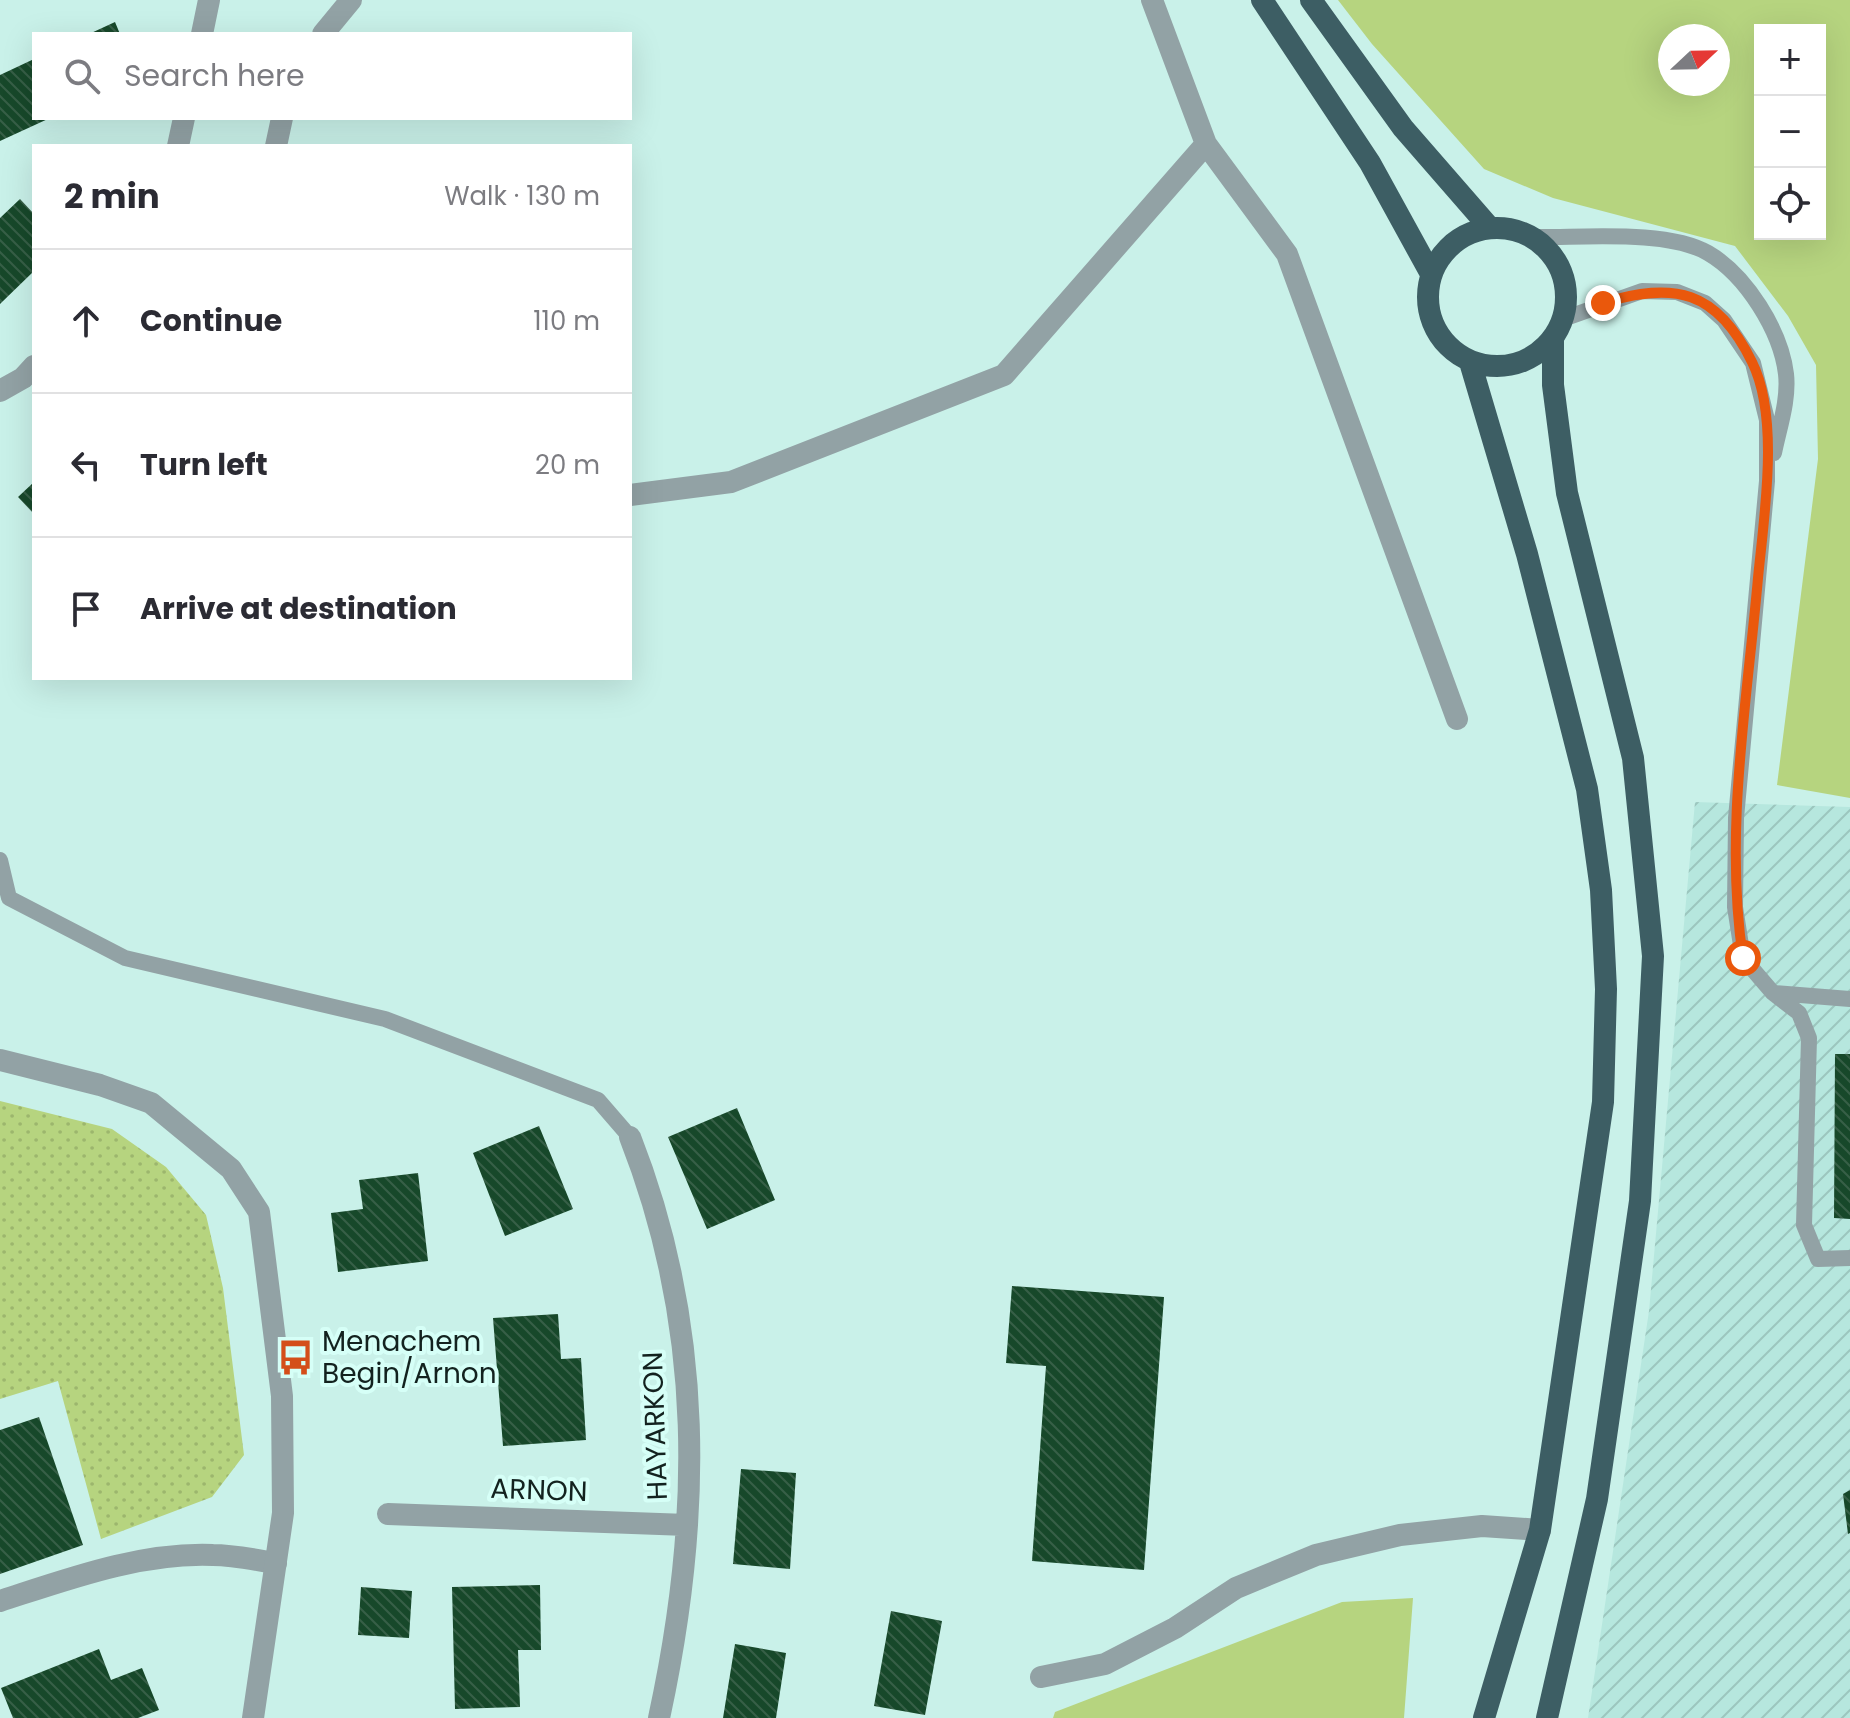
<!DOCTYPE html>
<meta charset="utf-8">
<style>
body{margin:0;font-family:Poppins,sans-serif;background:#f2f2f3;color:#2b2b33}
.controls{position:absolute;right:24px;top:24px;display:grid;overflow:hidden;border-radius:0px;box-shadow:0 8px 32px #0002}
.controls button{width:72px;height:72px;display:grid;place-items:center;padding:0;border:0;border-bottom:2px solid #e1e1e2;background:#fff;color:#2b2b33;font:40px sans-serif}
.compass{position:absolute;left:1658px;top:24px;width:72px;height:72px;border-radius:50%;background:#fff;box-shadow:0 8px 32px #0002;rotate:68deg}
.stop{position:absolute;width:24px;height:24px;margin:-18px;border:6px solid #ea580c;border-radius:50%;background:#fff}
.stop.end{background:#ea580c;border-color:#fff;box-shadow:0 2px 8px #0008}
.list{margin:0;padding:0;list-style:none}
h2{display:flex;justify-content:space-between;align-items:center;height:104px;margin:0;padding:0 32px;font-size:34px}
h2 small{font-size:26px;font-weight:400;color:#7c7c81}
.list li{display:grid;grid-template-columns:52px 1fr auto;gap:24px;align-items:center;box-sizing:border-box;height:144px;padding:0 32px;border-top:2px solid #e1e1e2}
.list b{display:block;font-size:30px;white-space:nowrap}
.list em{font-size:26px;font-style:normal;color:#7c7c81}
.icon{flex:none;width:44px;height:44px;fill:none;stroke:currentColor;stroke-width:2;stroke-linecap:round;stroke-linejoin:round}
.map{position:relative;flex:none;width:1850px;height:1718px;overflow:hidden}
.search{position:absolute;background:#fff;box-shadow:0 8px 32px #0002;left:32px;top:32px;width:600px;height:88px;display:flex;align-items:center;gap:20px;box-sizing:border-box;padding:0 28px;border-radius:0px;color:#7c7c81;font-size:30px}
.panel{position:absolute;background:#fff;box-shadow:0 8px 32px #0002;left:32px;top:144px;width:600px;height:536px;border-radius:0px}
.map>svg:first-child{display:block}
.industrial{fill:url(#industrial-furrows)}
.green{fill:#b6d47f;fill-rule:evenodd}
.park{fill:url(#park-dots)}
.building{fill:url(#building-back-hatch)}
.lines{fill:none;stroke-linecap:round;stroke-linejoin:round}
.service{stroke:#92a2a5;stroke-width:16}
.minor{stroke:#92a2a5;stroke-width:22}
.tertiary{stroke:#92a2a5;stroke-width:22}
.trunk{stroke:#3d5e64;stroke-width:22}
.route{stroke:#ea580c;stroke-width:10}
.labels{text-anchor:middle;dominant-baseline:central;stroke-width:8;stroke-linejoin:round;paint-order:stroke}
.poi-label{font-size:28px;fill:#13221f;stroke:#d6fff7;text-anchor:start}
.street-label{font-size:28px;fill:#13221f;stroke:#d6fff7}
</style>
<div class="map">
<svg width="1850" height="1718" viewBox="0 0 1850 1718">
<defs>
<pattern id="industrial-furrows" width="10" height="10" patternUnits="userSpaceOnUse" patternTransform="scale(2)"><rect width="10" height="10" fill="#b6e7de"/><path d="M-1 1l2-2M0 10L10 0M9 11l2-2" fill="none" stroke="#9cc6be"/></pattern>
<pattern id="park-dots" width="8" height="8" patternUnits="userSpaceOnUse" patternTransform="scale(2)"><rect width="8" height="8" fill="#b6d47f"/><path d="M2 2h.1M6 6h.1" fill="none" stroke="#9cb66d" stroke-width="1.8" stroke-linecap="round"/></pattern>
<pattern id="building-back-hatch" width="6" height="6" patternUnits="userSpaceOnUse" patternTransform="scale(2)"><rect width="6" height="6" fill="#17482a"/><path d="M-1 5l2 2M0 0l6 6M5-1l2 2" fill="none" stroke="#375f47"/></pattern>
</defs>
<rect width="100%" height="100%" fill="#c9f1e9"/>
<path class="industrial" d="M1695 802 1850 807V1718H1588L1649 1311Z"/>
<path class="green" d="M1338 0H1850V798L1777 785 1818 459 1816 365 1788 316 1735 246 1553 198 1484 169 1372 44ZM1760 30H1820V234H1760ZM1670 36H1718V84H1670Z
M1413 1598 1404 1718H1053L1055 1712 1342 1602Z"/>
<path class="park" d="M0 1101 112 1129 166 1167 206 1215 223 1288 244 1455 212 1497 101 1539 58 1381 0 1399Z"/>
<path class="building" d="M115 22 120 34H89Z
M34 59V118H50L0 141V75Z
M20 199 34 214V271L0 304V218Z
M34 482V514L18 497Z
M1835 1054H1850V1219L1834 1218Z
M737 1108 775 1200 707 1229 668 1137Z
M539 1126 573 1209 505 1236 473 1153Z
M418 1173 428 1261 338 1272 331 1213 363 1209 359 1180Z
M1012 1286 1164 1297 1144 1570 1032 1561 1046 1366 1006 1363Z
M558 1314 561 1359 581 1358 586 1440 503 1446 493 1318Z
M39 1417 83 1545 0 1574V1430Z
M741 1469 796 1473 790 1569 733 1564Z
M1850 1490V1533L1848 1534 1843 1494Z
M540 1585 541 1650H518L520 1707 455 1709 452 1587Z
M361 1587 412 1591 409 1638 358 1635Z
M891 1611 942 1621 925 1715 874 1706Z
M735 1644 786 1653 776 1718H723Z
M99 1649 111 1680 142 1668 159 1710 138 1718H13L1 1688Z"/>
<g class="lines">
<path class="service" d="M1532 237C1580 238 1667 229 1708 253 1746 275 1781 331 1786 374 1789 400 1779 428 1774 453
M1563 319 1642 291 1677 292 1705 303 1724 320 1753 363 1767 420V481L1736 818 1735 907 1743 958 1773 993 1799 1013 1809 1038 1804 1225 1818 1259 1850 1258
M0 860 9 898 125 958 385 1019 598 1100 630 1137
M1774 993 1850 999"/>
<path class="minor" d="M1152 0 1206 144 1287 254 1457 719
M202 34 209 0
M323 34 351 0
M178 146 184 118
M276 146 282 118
M0 391 23 378 34 366
M630 495 731 482 1004 375 1206 144
M630 1137C705 1328 702 1520 659 1718
M388 1514 687 1525
M0 1601C68 1579 141 1552 213 1555 234 1555 255 1560 276 1563
M1041 1677 1105 1664 1175 1628 1236 1588 1316 1555 1400 1535 1482 1526 1540 1530"/>
<path class="tertiary" d="M0 1060 100 1085 151 1103 231 1169 259 1212 282 1396 283 1513 253 1718"/>
<path class="trunk" d="M1262 0 1370 163 1431 274
M1311 0 1403 128 1490 228
M1428 297a69 69 0 1 1 138 0a69 69 0 1 1-138 0Z
M1470 362 1527 554 1587 789 1601 890 1606 989 1603 1102 1540 1530 1484 1718
M1547 1718 1597 1499 1640 1201 1653 956 1633 758 1567 493 1553 385V340"/>
</g>
<g class="lines">
<path class="route" d="M1603 303C1674 281 1717 290 1752 362 1780 418 1764 516 1758 578 1747 703 1724 833 1743 958"/>
</g>
<defs>
<symbol id="bus-bare" viewBox="-9 -9 18 18"><path d="M-5-6H5V4H4V6H2V4H-2V6H-4V4H-5ZM-3.5-4V0h7V-4ZM-3.5 1.2v1.5H-2V1.2ZM2 1.2v1.5H3.5V1.2Z" fill="#d44e1a" stroke="#d6fff7" stroke-width="2.5" paint-order="stroke"/></symbol>
</defs>
<g fill-rule="evenodd">
<use href="#bus-bare" x="270" y="1332" width="51" height="51"/>
</g>
<g class="labels">
<g class="poi-label">
<text x="322" y="1341">Menachem<tspan x="322" dy="32">Begin/Arnon</tspan></text>
</g>
<g class="street-label">
<text transform="translate(655 1426) rotate(-92)">HAYARKON</text>
<text transform="translate(539 1490) rotate(2)">ARNON</text>
</g>
</g>
</svg>
<div class="controls">
<button>+</button>
<button>−</button>
<button><svg class="icon" aria-label="locate" viewBox="0 0 24 24"><circle cx="12" cy="12" r="6"/><path d="M12 2v4M12 18v4M2 12h4M18 12h4"/></svg></button>
</div>
<svg class="compass" viewBox="-18 -18 36 36"><path d="M0-13l5 13h-10z" fill="#e53935"/><path d="M0 13l5-13h-10z" fill="#7c7c81"/></svg>
<div class="stop" style="left:1743px;top:958px"></div>
<div class="stop end" style="left:1603px;top:303px"></div>
<div class="search"><svg class="icon" aria-label="search" viewBox="0 0 24 24"><circle cx="10" cy="10" r="6"/><path d="M15 15l6 6"/></svg>Search here</div>
<section class="panel">
<h2>2 min<small>Walk · 130 m</small></h2>
<ul class="list">
<li><svg class="icon" aria-label="ahead" viewBox="0 0 24 24"><path d="M12 20V5M6 11l6-6 6 6"/></svg><div><b>Continue</b></div><em>110 m</em></li>
<li><svg class="icon" aria-label="left" viewBox="0 0 24 24"><path d="M17 20v-9H6M10 6l-5 5 5 5"/></svg><div><b>Turn left</b></div><em>20 m</em></li>
<li><svg class="icon" aria-label="arrive" viewBox="0 0 24 24"><path d="M6 21V4h12l-3 4 3 4H6"/></svg><div><b>Arrive at destination</b></div></li>
</ul>
</section>
</div>
